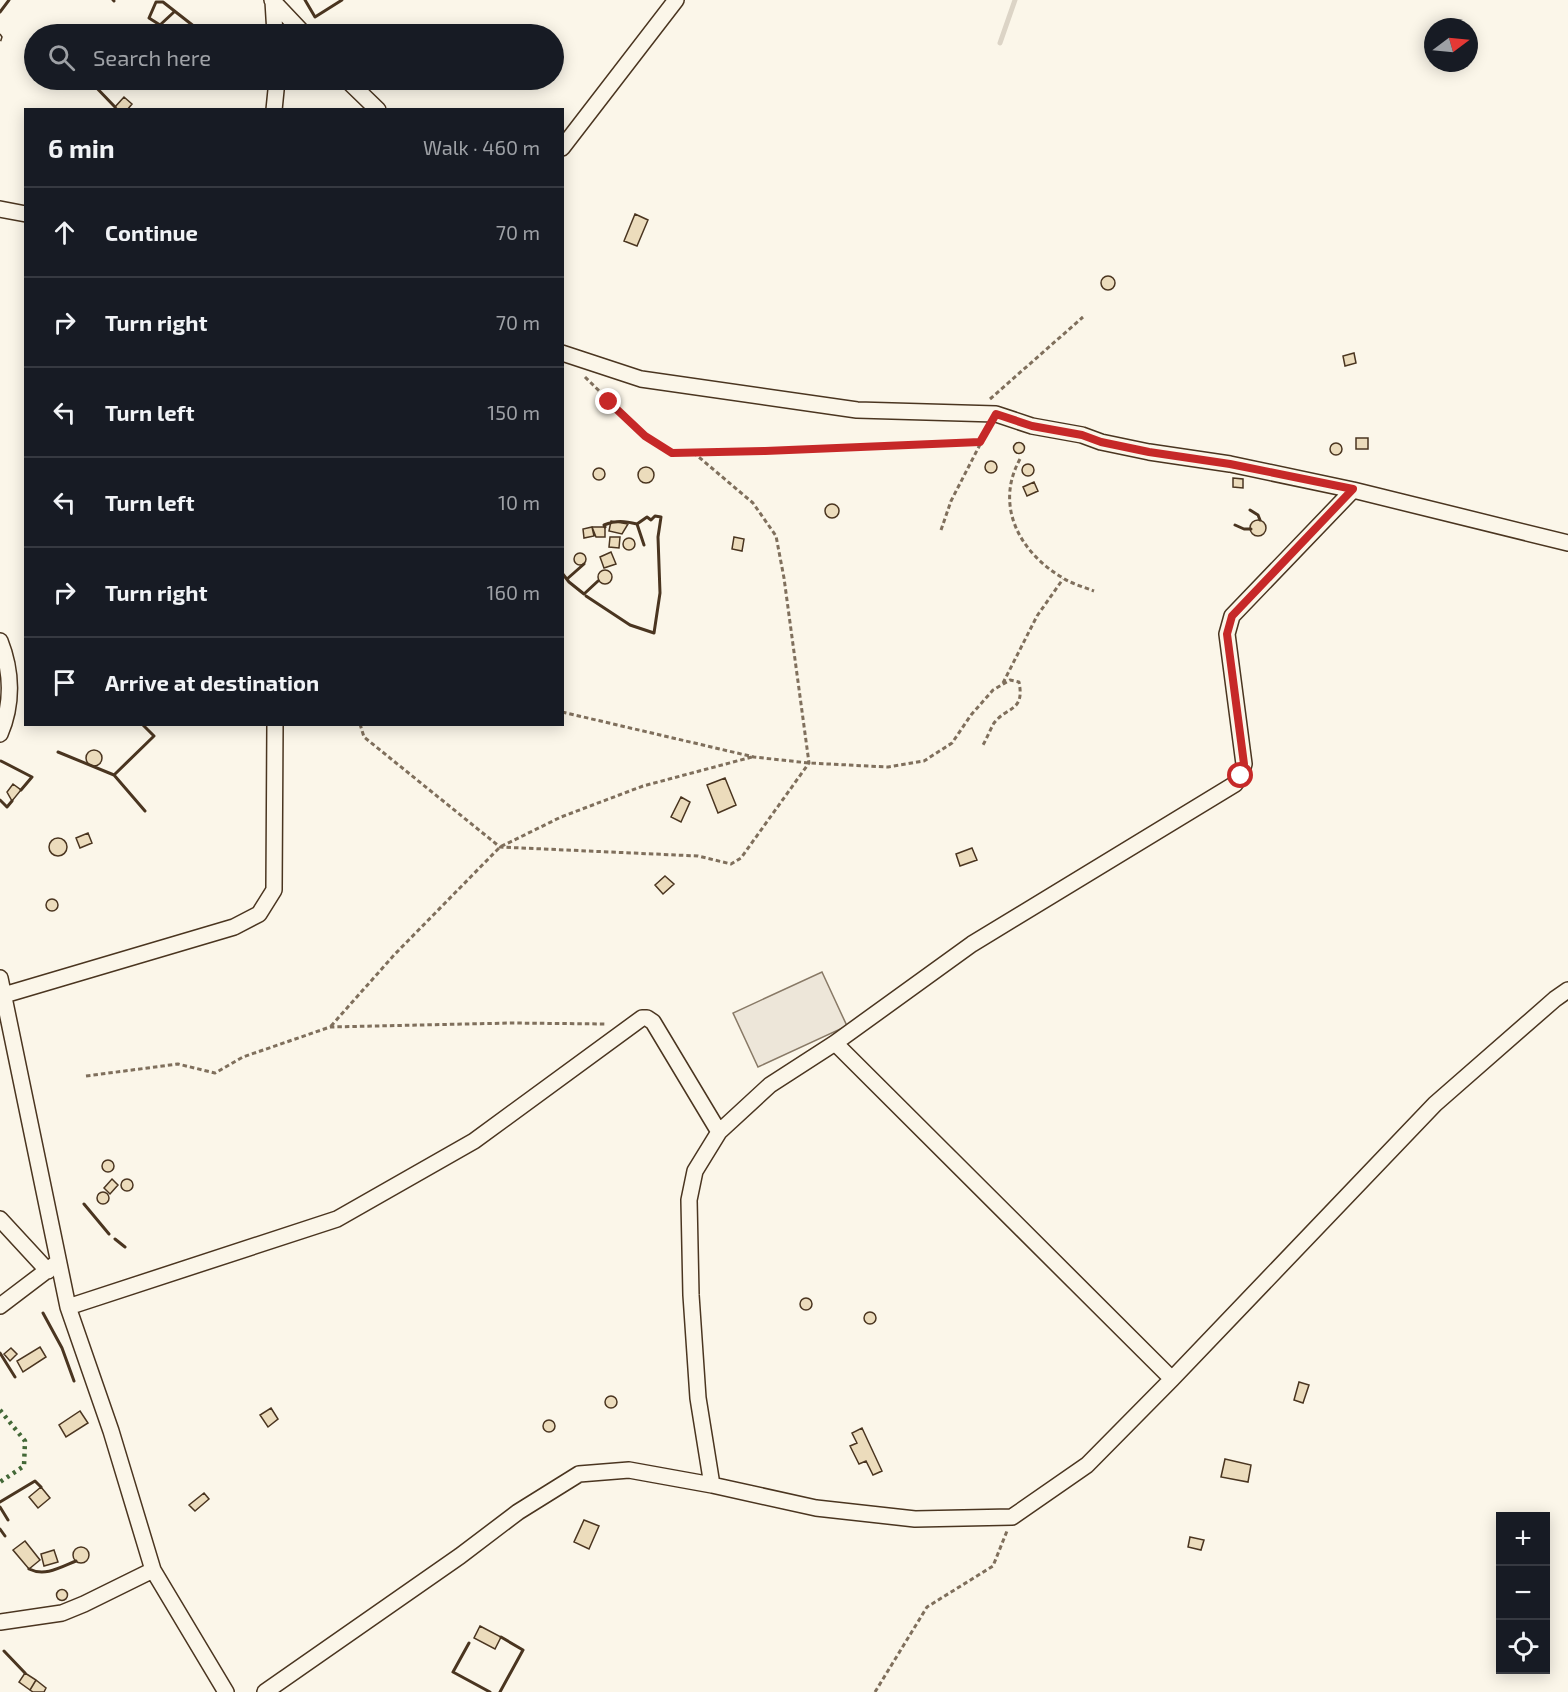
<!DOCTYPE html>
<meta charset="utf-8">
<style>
body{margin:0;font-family:"Exo 2",sans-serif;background:#242831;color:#f1f3f6}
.controls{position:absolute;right:18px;bottom:18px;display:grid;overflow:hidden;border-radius:0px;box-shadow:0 3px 15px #0003}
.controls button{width:54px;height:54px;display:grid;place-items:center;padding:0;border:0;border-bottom:2px solid #363941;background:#171b24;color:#f1f3f6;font:30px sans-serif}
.compass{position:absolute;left:1424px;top:18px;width:54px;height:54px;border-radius:50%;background:#171b24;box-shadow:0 3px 15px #0003;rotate:74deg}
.stop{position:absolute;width:18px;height:18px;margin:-14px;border:4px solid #c62828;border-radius:50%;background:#fff}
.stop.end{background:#c62828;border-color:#fff;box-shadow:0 2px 6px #0008}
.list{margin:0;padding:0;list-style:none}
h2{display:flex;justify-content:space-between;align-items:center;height:78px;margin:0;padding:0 24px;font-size:26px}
h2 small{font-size:20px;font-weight:400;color:#9ea1a6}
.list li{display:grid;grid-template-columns:39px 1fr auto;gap:18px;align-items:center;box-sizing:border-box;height:90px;padding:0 24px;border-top:2px solid #363941}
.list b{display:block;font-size:22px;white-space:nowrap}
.list em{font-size:20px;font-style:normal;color:#9ea1a6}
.icon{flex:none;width:33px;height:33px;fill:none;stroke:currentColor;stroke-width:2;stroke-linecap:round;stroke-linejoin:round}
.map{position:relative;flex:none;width:1568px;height:1692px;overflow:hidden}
.search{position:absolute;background:#171b24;box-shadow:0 3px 15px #0003;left:24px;top:24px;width:540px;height:66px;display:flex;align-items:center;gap:15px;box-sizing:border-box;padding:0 21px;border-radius:33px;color:#9ea1a6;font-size:22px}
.panel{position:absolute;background:#171b24;box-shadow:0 3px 15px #0003;left:24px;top:108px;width:540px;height:618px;border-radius:0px}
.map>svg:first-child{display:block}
.green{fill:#ede6d9;stroke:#887966;stroke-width:1.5}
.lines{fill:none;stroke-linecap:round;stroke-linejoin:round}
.stream{stroke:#dcd4c6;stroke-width:5}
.building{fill:#ecdcbc;stroke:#4a3520;stroke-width:1.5}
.street-casing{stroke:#4a3520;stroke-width:18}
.path{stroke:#7f6f5c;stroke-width:3;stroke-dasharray:4.5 3;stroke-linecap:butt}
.street{stroke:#fbf6e9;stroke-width:15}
.hedge{stroke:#436837;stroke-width:4.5;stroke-dasharray:3 4.5;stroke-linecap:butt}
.fence{stroke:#4a3520;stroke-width:1.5;stroke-dasharray:8 3;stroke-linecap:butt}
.wall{stroke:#4a3520;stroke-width:3}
.route{stroke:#c62828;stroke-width:8}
</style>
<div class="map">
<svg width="1568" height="1692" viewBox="0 0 1568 1692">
<rect width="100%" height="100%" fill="#fbf6e9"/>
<path class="green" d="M822 972 847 1026 758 1067 733 1013Z"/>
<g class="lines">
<path class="stream" d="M1000 43 1015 0"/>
</g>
<path class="building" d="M124 97 132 104 127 110H119L115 107Z
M635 214 648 220 637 246 624 241Z
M1101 283a7 7 0 1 1 14 0a7 7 0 1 1-14 0Z
M1354 353 1356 363 1345 366 1343 356Z
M1356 438H1368V449H1356Z
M1013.5 448a5.5 5.5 0 1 1 11 0a5.5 5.5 0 1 1-11 0Z
M1330 449a6 6 0 1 1 12 0a6 6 0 1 1-12 0Z
M985 467a6 6 0 1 1 12 0a6 6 0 1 1-12 0Z
M1022 470a6 6 0 1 1 12 0a6 6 0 1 1-12 0Z
M638 475a8 8 0 1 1 16 0a8 8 0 1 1-16 0Z
M593 474a6 6 0 1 1 12 0a6 6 0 1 1-12 0Z
M1233 478 1243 479V488L1233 487Z
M1034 482 1038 491 1027 496 1023 487Z
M825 511a7 7 0 1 1 14 0a7 7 0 1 1-14 0Z
M1250 528a8 8 0 1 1 16 0a8 8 0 1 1-16 0Z
M611 521 628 524 622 534 609 531Z
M592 527 594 536 584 538 583 529Z
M592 527H605V537H596Z
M610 537H620L619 548 609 547Z
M734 537 744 539 742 551 732 549Z
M623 544a6 6 0 1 1 12 0a6 6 0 1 1-12 0Z
M611 552 616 564 604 568 600 557Z
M574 559a6 6 0 1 1 12 0a6 6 0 1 1-12 0Z
M598 577a7 7 0 1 1 14 0a7 7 0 1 1-14 0Z
M86 758a8 8 0 1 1 16 0a8 8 0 1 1-16 0Z
M725 778 736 805 718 813 707 785Z
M13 784 21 790 12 801 7 792Z
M681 797 690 802 681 822 671 817Z
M88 833 92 843 80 848 76 838Z
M49 847a9 9 0 1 1 18 0a9 9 0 1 1-18 0Z
M972 848 977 860 960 866 956 854Z
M665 876 674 884 663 894 655 885Z
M46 905a6 6 0 1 1 12 0a6 6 0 1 1-12 0Z
M102 1166a6 6 0 1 1 12 0a6 6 0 1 1-12 0Z
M121 1185a6 6 0 1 1 12 0a6 6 0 1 1-12 0Z
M112 1179 118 1185 110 1194 104 1188Z
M97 1198a6 6 0 1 1 12 0a6 6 0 1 1-12 0Z
M800 1304a6 6 0 1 1 12 0a6 6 0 1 1-12 0Z
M864 1318a6 6 0 1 1 12 0a6 6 0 1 1-12 0Z
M40 1347 46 1357 23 1372 17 1361Z
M11 1348 17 1354 10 1361 4 1354Z
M1299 1382 1309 1385 1303 1403 1294 1400Z
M605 1402a6 6 0 1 1 12 0a6 6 0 1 1-12 0Z
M271 1408 278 1419 268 1427 260 1415Z
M80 1411 88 1423 66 1437 59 1425Z
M543 1426a6 6 0 1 1 12 0a6 6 0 1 1-12 0Z
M862 1428 882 1471 873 1475 866 1461 859 1464 850 1446 857 1443 852 1433Z
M1225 1459 1251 1465 1248 1482 1221 1477Z
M41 1487 50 1498 38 1508 29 1497Z
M204 1493 209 1499 195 1511 189 1505Z
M584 1520 599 1526 589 1549 574 1542Z
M1190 1537 1204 1540 1201 1550 1188 1547Z
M25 1541 40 1560 29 1569 13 1550Z
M73 1555a8 8 0 1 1 16 0a8 8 0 1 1-16 0Z
M54 1550 58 1562 44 1566 41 1554Z
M56.5 1595a5.5 5.5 0 1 1 11 0a5.5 5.5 0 1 1-11 0Z
M480 1626 501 1637 495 1649 474 1638Z
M25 1673 36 1680 30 1690 19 1682Z
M36 1680 46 1688 44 1692H33L30 1690Z"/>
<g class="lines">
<defs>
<path id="street" d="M272 0 304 34
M273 1 275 34
M347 80 378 110
M274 110 277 80
M562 148 676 0
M0 209 26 214
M562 353 641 379 857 410 996 414 1032 426 1082 435 1101 442 1149 452 1230 464 1353 490 1568 543
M0 641C12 671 13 704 0 734
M0 978 68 1307 111 1431 153 1570 226 1692
M4 995 234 927 259 914 274 890 275 724
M835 1043 1172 1379
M0 1219 48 1271
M0 1306 58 1262
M68 1307 337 1219 474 1141 642 1018H647L653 1022 719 1132
M712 1485 698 1398 691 1295 689 1200 695 1171 719 1132 770 1085 835 1043 972 944 1235 784 1241 775 1244 764 1227 634 1232 616 1353 490
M0 1622 62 1613 84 1604 153 1570
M265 1692 460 1556 518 1512 579 1474 629 1470 712 1485 816 1508 915 1519 1012 1517 1087 1465 1172 1379 1435 1104 1555 999 1568 990"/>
</defs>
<use href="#street" class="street-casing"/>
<path class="path" d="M585 377 645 436 672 453 765 451 980 442
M990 399 1083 317
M1020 459C994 506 1020 553 1063 578 1072 584 1084 587 1094 591
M941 530 951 501 988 429
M1003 683 1037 616 1063 579
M562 712 754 757 809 763 888 767 924 761 952 743 971 715 993 690 1010 680 1019 682C1025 712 1007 706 994 723 990 730 987 738 983 745
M360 724 364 737 500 847 698 856 731 864 741 858 809 763 784 578 776 536 753 503 694 453
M331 1026 395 954 500 847 561 817 643 786 752 757
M86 1076 178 1064 215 1073 243 1057 330 1027 512 1023 606 1024
M875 1692 927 1607 993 1566 1007 1531"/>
<use href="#street" class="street"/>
<path class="hedge" d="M0 1410 25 1441 24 1466 0 1482"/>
<path class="fence" d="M0 34 2 37 0 43"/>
<path class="wall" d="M113 0 114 1
M305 0 315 17 342 0
M0 12 9 0
M174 12 160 25 149 18 156 2H163L200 31 198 34
M157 32 162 34
M89 80 115 107
M1250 510 1258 515 1260 520
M1235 525 1244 529H1251
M605 527 604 525C616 520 625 521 637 524L644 545
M562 573 569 582 584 594 598 581
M567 579 584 564
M586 596 630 625 654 633 660 593 658 537 661 517 655 516 651 520 647 517 637 524
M58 752 114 775 145 811
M1 761 32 777 21 790
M114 775 154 736 142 724
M0 800 7 807 12 801
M84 1204 109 1234
M115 1239 125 1247
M43 1313 62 1348 74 1381
M0 1353 15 1377
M0 1502 35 1481 41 1487
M0 1507 8 1520
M0 1529 5 1536
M29 1569C45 1577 61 1567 76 1561
M469 1643 453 1672 490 1692
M4 1651 25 1673
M500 1692 523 1650 501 1637"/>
</g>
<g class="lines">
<path class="route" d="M609 402 645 436 672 453 765 451 980 442 996 414 1032 426 1082 435 1101 442 1149 452 1230 464 1353 489 1232 616 1227 634 1244 764 1241 776"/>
</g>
</svg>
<div class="controls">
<button>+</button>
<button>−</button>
<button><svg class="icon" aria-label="locate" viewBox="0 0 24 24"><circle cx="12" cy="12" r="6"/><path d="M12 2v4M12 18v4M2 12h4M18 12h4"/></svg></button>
</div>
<svg class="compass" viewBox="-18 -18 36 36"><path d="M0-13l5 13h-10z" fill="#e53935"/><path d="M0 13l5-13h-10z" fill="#9ea1a6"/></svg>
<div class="stop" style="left:1241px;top:776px"></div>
<div class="stop end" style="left:609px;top:402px"></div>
<div class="search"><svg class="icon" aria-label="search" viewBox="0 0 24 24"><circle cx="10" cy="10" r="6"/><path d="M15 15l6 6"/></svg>Search here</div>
<section class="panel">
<h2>6 min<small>Walk · 460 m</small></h2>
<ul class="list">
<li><svg class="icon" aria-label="ahead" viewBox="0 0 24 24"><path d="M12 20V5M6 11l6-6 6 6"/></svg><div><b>Continue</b></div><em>70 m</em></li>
<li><svg class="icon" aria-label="right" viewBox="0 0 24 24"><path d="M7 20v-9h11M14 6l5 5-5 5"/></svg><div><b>Turn right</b></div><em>70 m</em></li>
<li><svg class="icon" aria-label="left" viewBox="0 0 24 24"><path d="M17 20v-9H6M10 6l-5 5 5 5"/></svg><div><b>Turn left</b></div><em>150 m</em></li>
<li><svg class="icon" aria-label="left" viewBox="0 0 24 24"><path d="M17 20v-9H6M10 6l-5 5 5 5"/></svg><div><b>Turn left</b></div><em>10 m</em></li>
<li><svg class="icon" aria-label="right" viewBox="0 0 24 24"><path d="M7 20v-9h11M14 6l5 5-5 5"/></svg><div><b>Turn right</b></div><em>160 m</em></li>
<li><svg class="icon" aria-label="arrive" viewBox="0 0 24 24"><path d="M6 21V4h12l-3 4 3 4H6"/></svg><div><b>Arrive at destination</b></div></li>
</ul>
</section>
</div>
